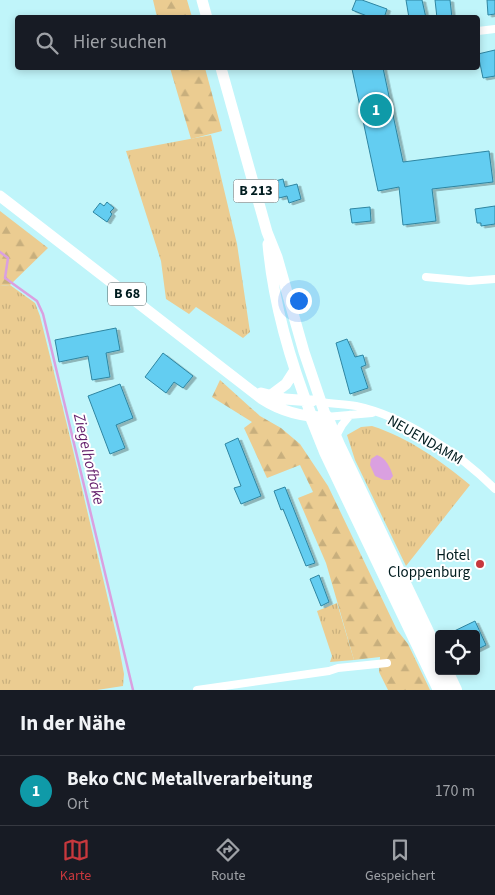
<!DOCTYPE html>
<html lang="de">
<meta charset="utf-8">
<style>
body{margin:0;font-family:"Source Sans 3",sans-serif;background:#20242c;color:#f1f3f6}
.controls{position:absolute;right:15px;bottom:15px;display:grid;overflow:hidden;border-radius:5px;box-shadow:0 2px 8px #0003}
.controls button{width:45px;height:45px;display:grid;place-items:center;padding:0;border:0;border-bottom:1px solid #363941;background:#171b24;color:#f1f3f6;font:25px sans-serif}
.you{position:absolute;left:298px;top:300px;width:18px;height:18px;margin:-12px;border:4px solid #fff;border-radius:50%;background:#1a73e8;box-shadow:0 0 0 8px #1a73e833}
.badge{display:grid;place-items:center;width:32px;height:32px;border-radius:50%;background:#c7383d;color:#fff;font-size:16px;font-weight:700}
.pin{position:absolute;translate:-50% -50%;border:2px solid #fff;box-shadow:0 1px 5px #0006}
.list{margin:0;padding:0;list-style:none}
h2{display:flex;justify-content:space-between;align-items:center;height:65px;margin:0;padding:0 20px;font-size:21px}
h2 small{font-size:16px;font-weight:400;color:#9ea1a6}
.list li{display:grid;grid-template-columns:32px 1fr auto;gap:15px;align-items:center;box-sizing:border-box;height:70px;padding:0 20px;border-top:1px solid #363941}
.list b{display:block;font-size:19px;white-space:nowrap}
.list p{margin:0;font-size:16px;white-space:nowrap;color:#9ea1a6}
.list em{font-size:16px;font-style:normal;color:#9ea1a6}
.icon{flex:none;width:28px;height:28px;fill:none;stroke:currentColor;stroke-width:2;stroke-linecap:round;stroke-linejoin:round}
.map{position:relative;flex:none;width:495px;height:690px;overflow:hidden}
.search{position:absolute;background:#171b24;box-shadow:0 2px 8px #0003;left:15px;right:15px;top:15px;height:55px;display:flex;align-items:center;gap:12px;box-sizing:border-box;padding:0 18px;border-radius:5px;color:#9ea1a6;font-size:19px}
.sheet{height:135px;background:#171b24}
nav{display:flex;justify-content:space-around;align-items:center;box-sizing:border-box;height:70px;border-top:1px solid #363941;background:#171b24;font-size:14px;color:#9ea1a6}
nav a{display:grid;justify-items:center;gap:2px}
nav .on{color:#c7383d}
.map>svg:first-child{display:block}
.grass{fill:url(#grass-tufts)}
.forest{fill:url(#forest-firs)}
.water{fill:#daa0e0}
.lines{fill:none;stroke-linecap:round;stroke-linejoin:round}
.stream{stroke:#daa0e0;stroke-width:2.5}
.building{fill:#64cdf1;stroke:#2e85a1;filter:url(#shadow)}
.street{stroke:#fff;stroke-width:8}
.primary{stroke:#fff;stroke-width:11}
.highway{stroke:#fff;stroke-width:14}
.poi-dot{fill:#c7383d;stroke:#fff;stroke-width:2}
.labels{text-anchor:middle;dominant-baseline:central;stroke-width:4;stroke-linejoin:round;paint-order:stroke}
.shield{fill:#fff;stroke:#4c6062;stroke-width:1}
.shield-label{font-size:14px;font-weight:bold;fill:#001c1f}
.street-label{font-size:15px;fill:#001c1f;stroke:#fff}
.poi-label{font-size:15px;fill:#001c1f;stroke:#fff;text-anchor:end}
.water-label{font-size:16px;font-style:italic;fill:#631f6b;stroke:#fff}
</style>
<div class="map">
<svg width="495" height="690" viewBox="0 0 495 690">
<defs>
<pattern id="grass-tufts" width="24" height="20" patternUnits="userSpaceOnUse" patternTransform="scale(1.25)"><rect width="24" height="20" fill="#ebcc91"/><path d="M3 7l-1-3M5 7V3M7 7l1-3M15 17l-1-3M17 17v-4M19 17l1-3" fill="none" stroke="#c8af7d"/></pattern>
<pattern id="forest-firs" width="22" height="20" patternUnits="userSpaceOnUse" patternTransform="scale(1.25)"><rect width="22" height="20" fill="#ebcc91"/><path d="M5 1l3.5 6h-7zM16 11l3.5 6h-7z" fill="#c8af7d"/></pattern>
<filter id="shadow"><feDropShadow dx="3.5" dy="2" stdDeviation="0" flood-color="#0004"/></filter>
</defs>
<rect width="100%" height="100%" fill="#c0f5fa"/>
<path class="grass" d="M211 135 237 244 250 332 243 338 196 307 189 314 166 299 161 261 126 151Z
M10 285 35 303 40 316 68 429 118 642 124 674 123 686 97 690H0V286Z
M372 426C409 438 440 460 470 485L406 566 355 460 347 435 361 427Z
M337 603 354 660 330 662 332 656 317 611Z"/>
<path class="forest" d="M153 0H187L192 17H157Z
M170 68H205L222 131 191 139Z
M0 211 48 248 10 285 0 286Z
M220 380 260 416 281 428 300 444 328 486 397 630 408 644 430 690H388L379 672 380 657 354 660 326 563 298 498 313 492 300 465 267 478 244 428 252 422 212 397Z"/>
<path class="water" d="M377 455C386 458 390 467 393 476L390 480H384L375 476 370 465 371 459Z"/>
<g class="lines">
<path class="stream" d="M0 252 8 258 5 278 37 301 43 314 133 690"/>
</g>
<path class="building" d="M356 0H362L387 9 384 18H372L352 10Z
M406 0H422L426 18H409Z
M435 0H450L452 18H437Z
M487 0H495V14L488 15Z
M495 50V76L483 78 478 54Z
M360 68H383L403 162 489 151 493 182 432 189 436 221 403 225 399 187 378 191 352 69Z
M283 179 285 187 297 184 301 199 289 203 287 196 279 198 275 181Z
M107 202 114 208 110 212 112 214 107 222 93 212 100 203 104 206Z
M495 206V224L481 226V223H477L475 209Z
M370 207 371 221 352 223 350 209Z
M116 328 120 350 106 353 110 377 92 380 88 356 59 362 55 340Z
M347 339 355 357 363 355 366 365 361 367 368 388 350 394 336 343Z
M163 353 193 376 183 388 174 382 166 393 145 377Z
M120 384 133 418 116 425 125 448 110 454 88 396Z
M238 438 261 496 241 504 234 488 241 486 225 444Z
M285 487 315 563 306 566 283 509 281 510 274 491Z
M319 575 329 602 321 606 310 579Z
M475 621 486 645 476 650V634H448Z"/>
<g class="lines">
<path class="street" d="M478 31 495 29
M426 277 469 281 495 279
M321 402C332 404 344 404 356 406 404 416 460 454 495 489
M326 417 372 413
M335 438 342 425 350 415
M197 690 329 671 338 668 387 663"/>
<path class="primary" d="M202 0 207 18
M0 196 262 399C282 412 303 417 326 417L304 352 277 257 267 232 221 68
M268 244C273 303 290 361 312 417
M261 393 285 399 312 401
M270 396 286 384 295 370"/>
<path class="highway" d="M312 417 326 452 440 690
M326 417 338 445 439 657
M446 671 455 690"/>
</g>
<circle class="poi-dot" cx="480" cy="564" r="5"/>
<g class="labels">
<g class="shield">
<rect x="233.5" y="179.5" width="45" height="23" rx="4"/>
<rect x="108" y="282.5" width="38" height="23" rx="4"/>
</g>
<g class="shield-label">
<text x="256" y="191">B 213</text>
<text x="127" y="294">B 68</text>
</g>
<g class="street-label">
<text transform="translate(425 440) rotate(30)">NEUENDAMM</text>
</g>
<g class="poi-label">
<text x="470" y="555">Hotel<tspan x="470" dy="17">Cloppenburg</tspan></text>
</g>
<g class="water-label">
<text transform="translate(89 459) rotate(77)">Ziegelhofbäke</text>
</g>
</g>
</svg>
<div class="controls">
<button><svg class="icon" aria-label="locate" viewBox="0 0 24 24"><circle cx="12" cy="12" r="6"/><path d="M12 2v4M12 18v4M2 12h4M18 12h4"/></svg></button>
</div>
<div class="you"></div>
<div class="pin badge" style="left:376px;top:110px;background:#0f9aa8">1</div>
<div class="search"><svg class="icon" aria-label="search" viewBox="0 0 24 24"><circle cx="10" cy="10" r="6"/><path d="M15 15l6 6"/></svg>Hier suchen</div>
</div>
<section class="sheet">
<h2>In der Nähe<small></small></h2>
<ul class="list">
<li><span class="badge" style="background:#0f9aa8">1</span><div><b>Beko CNC Metallverarbeitung</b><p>Ort</p></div><em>170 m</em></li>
</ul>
</section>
<nav>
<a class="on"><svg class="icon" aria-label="map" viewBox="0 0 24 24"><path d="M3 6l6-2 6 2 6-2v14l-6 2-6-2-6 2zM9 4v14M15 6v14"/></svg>Karte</a>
<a><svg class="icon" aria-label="directions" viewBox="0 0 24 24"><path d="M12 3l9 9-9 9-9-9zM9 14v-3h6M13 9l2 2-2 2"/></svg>Route</a>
<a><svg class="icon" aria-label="saved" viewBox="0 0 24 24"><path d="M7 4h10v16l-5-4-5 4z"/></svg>Gespeichert</a>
</nav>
